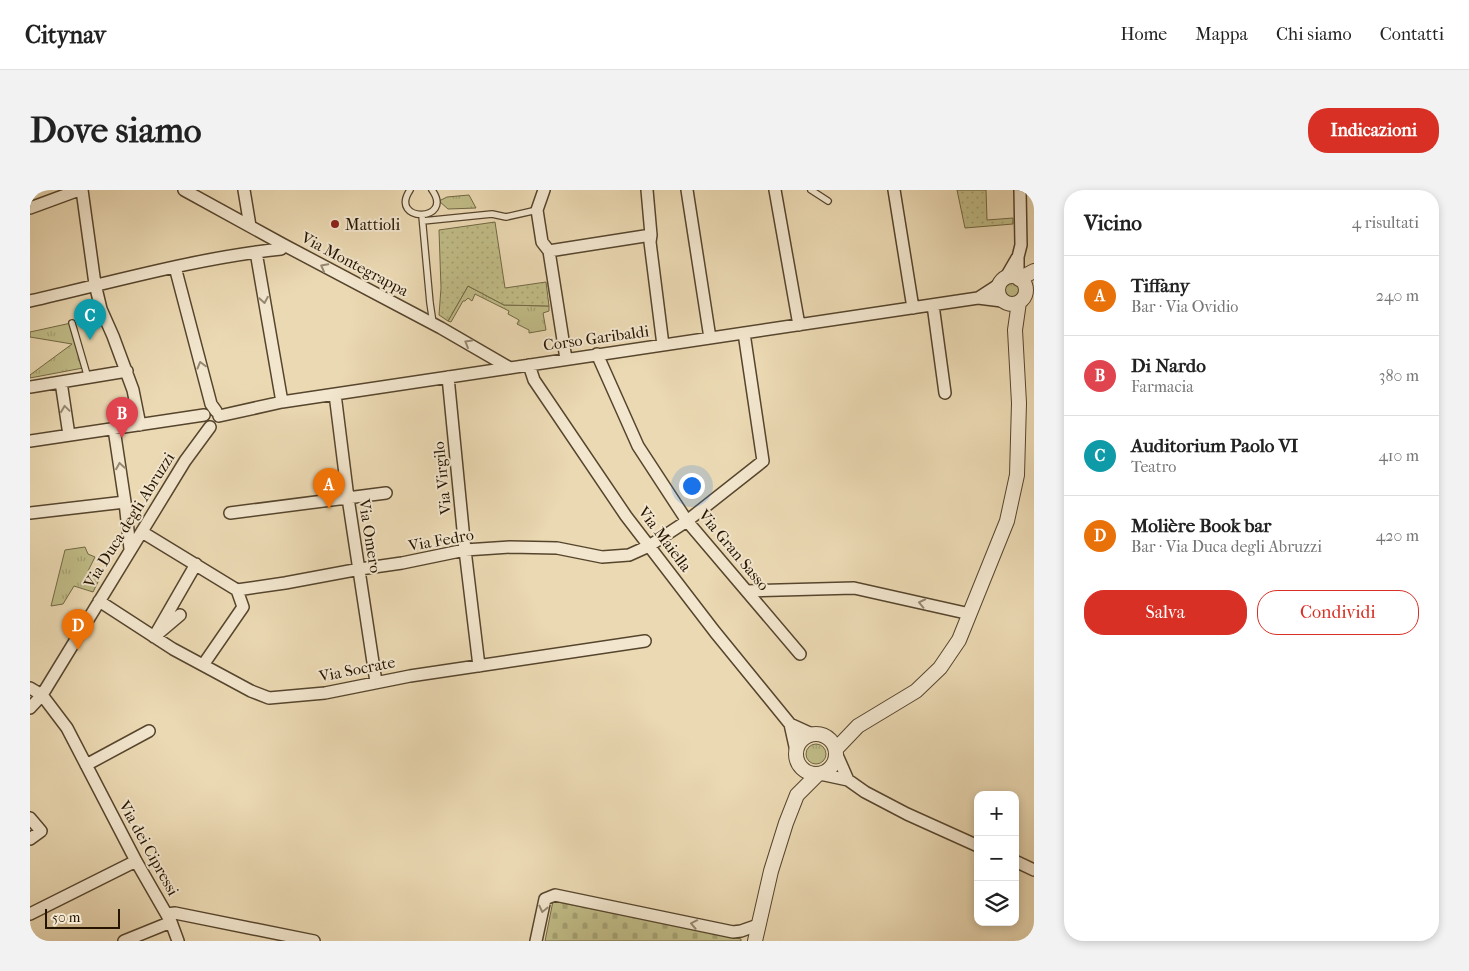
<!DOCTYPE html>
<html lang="it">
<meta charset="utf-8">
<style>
body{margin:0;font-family:"IM FELL French Canon",serif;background:#f2f2f2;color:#222}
.controls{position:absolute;right:15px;bottom:15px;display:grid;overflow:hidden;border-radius:10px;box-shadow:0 2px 8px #0003}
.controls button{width:45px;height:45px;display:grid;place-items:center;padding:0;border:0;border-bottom:1px solid #e0e0e0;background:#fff;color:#222;font:25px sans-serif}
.scale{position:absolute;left:15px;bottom:12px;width:75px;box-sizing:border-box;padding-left:5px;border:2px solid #251400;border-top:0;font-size:14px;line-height:18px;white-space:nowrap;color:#251400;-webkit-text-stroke:4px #f2e6ce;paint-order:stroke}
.you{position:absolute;left:661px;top:295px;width:18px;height:18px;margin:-12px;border:4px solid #fff;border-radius:50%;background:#1a73e8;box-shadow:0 0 0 8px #1a73e833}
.badge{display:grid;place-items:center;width:32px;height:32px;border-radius:50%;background:#d93025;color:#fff;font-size:16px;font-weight:700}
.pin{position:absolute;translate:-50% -41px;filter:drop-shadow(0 1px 2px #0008)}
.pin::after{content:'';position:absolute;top:26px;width:18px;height:15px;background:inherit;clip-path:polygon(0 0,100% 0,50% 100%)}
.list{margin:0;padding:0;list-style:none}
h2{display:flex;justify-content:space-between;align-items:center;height:65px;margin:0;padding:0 20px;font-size:21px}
h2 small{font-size:16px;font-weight:400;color:#767676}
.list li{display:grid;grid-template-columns:32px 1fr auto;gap:15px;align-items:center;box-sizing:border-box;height:80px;padding:0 20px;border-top:1px solid #e0e0e0}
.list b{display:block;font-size:19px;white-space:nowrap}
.list p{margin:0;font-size:16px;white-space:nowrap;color:#767676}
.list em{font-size:16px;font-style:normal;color:#767676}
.actions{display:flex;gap:10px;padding:15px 20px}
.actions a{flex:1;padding:11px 0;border:1px solid #d93025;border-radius:20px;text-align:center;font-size:18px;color:#d93025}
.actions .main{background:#d93025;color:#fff}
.icon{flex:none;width:28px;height:28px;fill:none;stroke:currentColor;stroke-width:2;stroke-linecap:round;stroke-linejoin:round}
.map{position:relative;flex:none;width:1004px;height:751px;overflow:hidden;border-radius:20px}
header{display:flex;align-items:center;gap:30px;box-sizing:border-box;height:70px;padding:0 25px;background:#fff;border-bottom:1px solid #e0e0e0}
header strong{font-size:24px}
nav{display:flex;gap:28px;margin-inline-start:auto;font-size:18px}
.intro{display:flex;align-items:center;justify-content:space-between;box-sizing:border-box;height:120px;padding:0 30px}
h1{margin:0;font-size:35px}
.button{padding:12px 22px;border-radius:20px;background:#d93025;color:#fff;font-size:18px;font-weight:700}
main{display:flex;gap:30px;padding:0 30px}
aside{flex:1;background:#fff;border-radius:20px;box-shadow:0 2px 8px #0003}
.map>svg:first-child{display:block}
.grass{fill:url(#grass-tufts);stroke:#726844}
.cemetery{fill:url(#cemetery-stones);stroke:#726844}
.park{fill:url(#park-dots);stroke:#726844}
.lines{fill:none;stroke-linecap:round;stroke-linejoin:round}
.service-casing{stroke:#56452d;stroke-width:8}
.minor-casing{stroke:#56452d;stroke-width:14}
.tertiary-casing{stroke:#56452d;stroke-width:16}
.service{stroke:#f2e6ce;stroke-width:5.5}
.minor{stroke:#f2e6ce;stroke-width:11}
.tertiary{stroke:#f2e6ce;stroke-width:14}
.oneway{stroke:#968871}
.poi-dot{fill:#8f2418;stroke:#f2e6ce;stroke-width:2}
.labels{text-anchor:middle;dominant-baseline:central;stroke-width:4;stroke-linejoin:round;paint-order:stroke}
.poi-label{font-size:16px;fill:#251400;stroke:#f2e6ce;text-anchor:start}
.street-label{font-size:16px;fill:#251400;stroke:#f2e6ce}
</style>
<header>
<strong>Citynav</strong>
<nav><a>Home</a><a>Mappa</a><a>Chi siamo</a><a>Contatti</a></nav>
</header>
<div class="intro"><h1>Dove siamo</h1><a class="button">Indicazioni</a></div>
<main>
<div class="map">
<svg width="1004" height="751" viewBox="0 0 1004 751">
<defs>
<pattern id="grass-tufts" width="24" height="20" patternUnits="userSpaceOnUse" patternTransform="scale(1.25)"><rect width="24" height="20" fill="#c0bc87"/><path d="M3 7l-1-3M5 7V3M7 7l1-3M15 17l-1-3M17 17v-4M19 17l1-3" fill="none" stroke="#a5a173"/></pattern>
<pattern id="cemetery-stones" width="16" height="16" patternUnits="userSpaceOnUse" patternTransform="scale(1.25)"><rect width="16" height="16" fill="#c0bc87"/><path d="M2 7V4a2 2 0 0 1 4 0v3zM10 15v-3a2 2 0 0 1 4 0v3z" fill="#a5a173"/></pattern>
<pattern id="park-dots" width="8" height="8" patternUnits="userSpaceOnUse" patternTransform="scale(1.25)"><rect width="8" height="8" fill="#c0bc87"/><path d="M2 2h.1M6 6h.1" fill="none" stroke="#a5a173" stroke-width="1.8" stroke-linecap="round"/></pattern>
</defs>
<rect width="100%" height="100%" fill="#ebd9b3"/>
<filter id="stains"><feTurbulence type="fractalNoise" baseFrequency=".004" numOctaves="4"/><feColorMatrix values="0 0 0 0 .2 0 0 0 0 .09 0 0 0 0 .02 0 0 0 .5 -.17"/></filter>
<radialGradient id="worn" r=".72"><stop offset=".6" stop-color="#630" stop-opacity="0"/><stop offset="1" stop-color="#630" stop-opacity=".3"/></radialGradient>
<path class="grass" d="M439 5 446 18 418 19 409 11 417 7Z
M975 100a7 7 0 1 1 14 0a7 7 0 1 1-14 0Z
M438 96 474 115 519 116V121L513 123 516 140 499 143V140L487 134 489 130 478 124 479 121 445 104 442 111 438 108 435 111H433L421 132 418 131Z
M41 133 53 178 0 188V185L42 154 0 147V142Z
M55 357 58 364 65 367 58 381 70 388 63 402 44 396 33 414 21 416 35 360Z
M776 564a10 10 0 1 1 20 0a10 10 0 1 1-20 0Z"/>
<path class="cemetery" d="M523 711 711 749V751H515Z"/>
<path class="park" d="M927 0H956L957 30 983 28V34L935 38Z
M465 32 475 98 516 92 519 116 474 115 438 96 418 131 409 125 411 98 409 40Z"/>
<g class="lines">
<defs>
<path id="service" d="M380 0C358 33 425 32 402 0
M781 0 798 11
M392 26 400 113 403 133
M393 31 462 24 476 27 507 20
M42 133 58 188"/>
<path id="minor" d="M52 0 65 94 71 119 83 146 103 200 110 235
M154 0 254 55 411 138 480 178
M214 0 220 36
M514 0 507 20 512 52 519 61
M617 0 621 45 620 52 633 155
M657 0 680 148
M745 0 769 135
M864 0 883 118
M0 18 49 0
M519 61 536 169
M519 61 621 45
M226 62 252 212
M145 77 181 214 186 221
M976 87 987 68
M988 88V67L991 55 990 0
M948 108 968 95
M0 111C83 92 166 68 251 59L254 55
M903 115 915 203
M567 164 608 256 657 331 770 464
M499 175 504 190 596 326 685 442 760 534 782 544
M418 187 435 360 449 476
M31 192 39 245
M0 197 97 181
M305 204 318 308 346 492
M189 226 252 212 948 108 972 111
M84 239 95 312 100 359
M0 251 174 225
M0 323 95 312
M200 323 356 303
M112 342 207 400
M207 400 255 393 330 379 372 373 435 360 480 357 527 358 572 367 599 365 619 356 657 331 733 271 714 143
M717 401 824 398 940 424
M69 411 143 459 221 501 239 508 295 503 380 486 615 451
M150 425 124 447 166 374
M173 475 213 417 207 400
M0 498 12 505 37 538 106 671 141 732 148 751
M0 518 12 505 155 271 180 237
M760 534 766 561
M807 565 818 590
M56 575 119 541
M790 584 818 590 835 602 877 624 948 656
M0 628 11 641 0 649
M985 671 1004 680
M0 724 106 671
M137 724 145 723 284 751
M94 751 141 732
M506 751 515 709 525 705 703 742 711 741 728 735"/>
<path id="tertiary" d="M968 100a14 14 0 1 1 28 0a14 14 0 1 1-28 0Z
M989 89 1004 81
M766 564a20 20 0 1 1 40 0a20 20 0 1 1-40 0Z
M806 559 828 536 886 501 910 478 929 450 977 331 987 285 989 213 985 140 989 112
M725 751 741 681 756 633 767 605 788 584"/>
</defs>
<use href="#service" class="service-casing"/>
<use href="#minor" class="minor-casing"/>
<use href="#tertiary" class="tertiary-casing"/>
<use href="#service" class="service"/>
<use href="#minor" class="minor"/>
<use href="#tertiary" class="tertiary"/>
</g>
<defs><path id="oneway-chevron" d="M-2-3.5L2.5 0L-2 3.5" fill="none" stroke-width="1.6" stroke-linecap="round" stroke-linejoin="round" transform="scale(1.25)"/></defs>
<g class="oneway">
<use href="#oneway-chevron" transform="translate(294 77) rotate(-152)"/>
<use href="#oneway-chevron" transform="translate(234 110) rotate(80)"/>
<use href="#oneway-chevron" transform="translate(438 153) rotate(-150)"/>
<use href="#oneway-chevron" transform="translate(171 175) rotate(-105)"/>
<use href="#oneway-chevron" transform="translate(35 219) rotate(-98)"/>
<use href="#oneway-chevron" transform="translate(90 276) rotate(-99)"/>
<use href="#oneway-chevron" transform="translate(892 413) rotate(-168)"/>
<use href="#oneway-chevron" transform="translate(513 719) rotate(103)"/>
<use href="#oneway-chevron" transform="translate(664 734) rotate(-169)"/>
</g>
<circle class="poi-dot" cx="305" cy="34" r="5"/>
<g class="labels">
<g class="poi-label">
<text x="315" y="34">Mattioli</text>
</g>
<g class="street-label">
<text transform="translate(325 74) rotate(28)">Via Montegrappa</text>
<text transform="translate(566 148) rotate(-8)">Corso Garibaldi</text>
<text transform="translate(412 288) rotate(-96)">Via Virgilo</text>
<text transform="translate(99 330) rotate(-58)">Via Duca degli Abruzzi</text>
<text transform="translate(340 346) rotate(81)">Via Omero</text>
<text transform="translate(635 349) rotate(53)">Via Maiella</text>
<text transform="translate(411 350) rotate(-10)">Via Fedro</text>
<text transform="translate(704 360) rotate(50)">Via Gran Sasso</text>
<text transform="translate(327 479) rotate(-11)">Via Socrate</text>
<text transform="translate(119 658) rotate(61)">Via dei Cipressi</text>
</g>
</g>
<rect width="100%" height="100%" filter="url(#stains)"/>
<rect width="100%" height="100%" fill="url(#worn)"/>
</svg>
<div class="controls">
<button>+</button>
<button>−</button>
<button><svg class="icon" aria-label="layers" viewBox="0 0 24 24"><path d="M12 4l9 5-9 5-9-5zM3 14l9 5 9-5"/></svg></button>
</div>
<div class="scale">50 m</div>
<div class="you"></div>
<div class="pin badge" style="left:299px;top:319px;background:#e8710a">A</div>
<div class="pin badge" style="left:92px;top:248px;background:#e0444e">B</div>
<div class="pin badge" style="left:60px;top:150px;background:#0f9aa8">C</div>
<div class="pin badge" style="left:48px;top:460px;background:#e8710a">D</div>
</div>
<aside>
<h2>Vicino<small>4 risultati</small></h2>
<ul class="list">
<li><span class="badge" style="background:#e8710a">A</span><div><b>Tiffany</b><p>Bar · Via Ovidio</p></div><em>240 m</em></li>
<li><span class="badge" style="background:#e0444e">B</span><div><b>Di Nardo</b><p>Farmacia</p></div><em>380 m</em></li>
<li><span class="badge" style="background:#0f9aa8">C</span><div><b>Auditorium Paolo VI</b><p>Teatro</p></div><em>410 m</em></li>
<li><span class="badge" style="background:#e8710a">D</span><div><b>Molière Book bar</b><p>Bar · Via Duca degli Abruzzi</p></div><em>420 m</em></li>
</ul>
<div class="actions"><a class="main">Salva</a><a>Condividi</a></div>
</aside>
</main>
